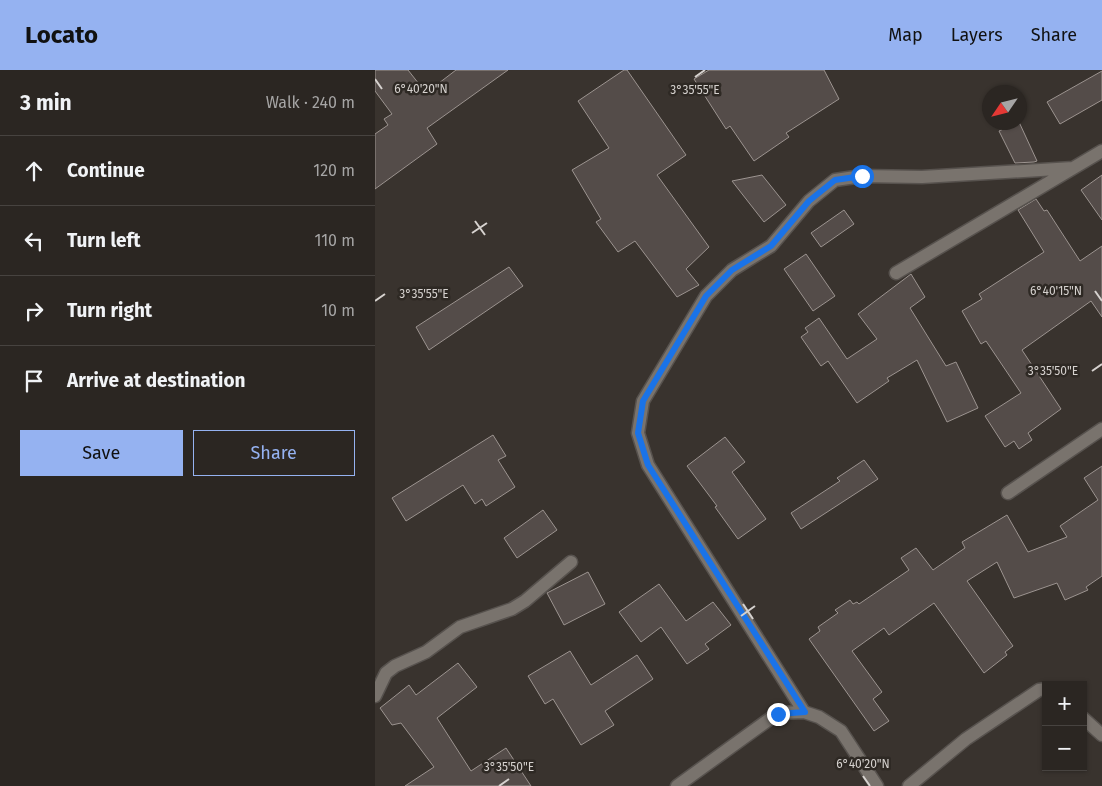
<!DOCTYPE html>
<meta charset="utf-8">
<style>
body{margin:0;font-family:"Fira Sans",sans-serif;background:#37322f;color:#f1f3f6}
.controls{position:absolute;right:15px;bottom:15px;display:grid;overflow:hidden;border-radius:0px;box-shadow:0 1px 4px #0004}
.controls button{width:45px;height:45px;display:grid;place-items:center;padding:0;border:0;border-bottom:1px solid #474340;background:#2b2622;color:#f1f3f6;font:25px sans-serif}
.compass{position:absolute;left:607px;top:15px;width:45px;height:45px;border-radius:50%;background:#2b2622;box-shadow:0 1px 4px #0004;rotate:235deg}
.stop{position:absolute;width:15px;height:15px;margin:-11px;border:4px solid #1a73e8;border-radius:50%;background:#fff}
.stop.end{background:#1a73e8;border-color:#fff;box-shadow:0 1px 5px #0008}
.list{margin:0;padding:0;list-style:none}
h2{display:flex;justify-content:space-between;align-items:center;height:65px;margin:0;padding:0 20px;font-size:21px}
h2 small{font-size:16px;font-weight:400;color:#a6a5a5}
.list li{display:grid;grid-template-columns:32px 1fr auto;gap:15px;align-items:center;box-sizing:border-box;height:70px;padding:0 20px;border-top:1px solid #474340}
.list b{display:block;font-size:19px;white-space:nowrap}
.list em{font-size:16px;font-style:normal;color:#a6a5a5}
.actions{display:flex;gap:10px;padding:15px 20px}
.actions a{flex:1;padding:11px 0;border:1px solid #95b2f1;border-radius:0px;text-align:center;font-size:18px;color:#95b2f1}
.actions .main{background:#95b2f1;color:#111}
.icon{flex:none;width:28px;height:28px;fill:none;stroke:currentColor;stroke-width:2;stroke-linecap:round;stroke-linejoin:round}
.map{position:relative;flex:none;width:727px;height:716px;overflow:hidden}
header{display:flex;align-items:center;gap:30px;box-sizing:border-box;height:70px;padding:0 25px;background:#95b2f1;color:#111}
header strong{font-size:24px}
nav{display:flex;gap:28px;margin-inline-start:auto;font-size:18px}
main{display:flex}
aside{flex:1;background:#2b2622}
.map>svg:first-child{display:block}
.building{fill:#544c49;stroke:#9c9490}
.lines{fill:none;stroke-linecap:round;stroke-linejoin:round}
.minor-casing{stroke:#57524e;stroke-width:15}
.minor{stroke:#79736d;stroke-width:12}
.route{stroke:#1a73e8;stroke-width:6}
.ticks{fill:none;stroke:#d6d2cf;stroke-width:2}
.ticks-label{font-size:12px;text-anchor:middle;fill:#d6d2cf;stroke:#2e2924;stroke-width:5;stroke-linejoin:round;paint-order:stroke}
</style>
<header>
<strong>Locato</strong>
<nav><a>Map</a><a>Layers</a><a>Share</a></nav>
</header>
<main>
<aside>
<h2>3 min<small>Walk · 240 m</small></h2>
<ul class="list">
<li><svg class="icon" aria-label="ahead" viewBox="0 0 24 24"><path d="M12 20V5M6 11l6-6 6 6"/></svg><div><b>Continue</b></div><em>120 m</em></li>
<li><svg class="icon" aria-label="left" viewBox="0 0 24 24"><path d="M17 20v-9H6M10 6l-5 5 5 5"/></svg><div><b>Turn left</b></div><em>110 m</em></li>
<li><svg class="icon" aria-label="right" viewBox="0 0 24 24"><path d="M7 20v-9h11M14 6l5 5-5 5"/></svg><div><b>Turn right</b></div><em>10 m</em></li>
<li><svg class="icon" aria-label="arrive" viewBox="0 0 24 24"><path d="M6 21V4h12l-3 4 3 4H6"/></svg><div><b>Arrive at destination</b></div></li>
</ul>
<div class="actions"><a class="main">Save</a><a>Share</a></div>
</aside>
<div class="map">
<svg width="727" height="716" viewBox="0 0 727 716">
<rect width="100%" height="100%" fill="#39332e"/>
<path class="building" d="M0 0H33L51 23 81 0H133L52 58 62 74 0 119V64L13 55 9 49 17 44 0 21Z
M249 0H252L311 85 282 105 334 177 311 199 324 215 302 227 260 171 243 182 221 152 226 149 197 100 234 78 203 31Z
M334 0H449L464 29 411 63 414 67 379 91 355 56 351 59 319 9Z
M727 1V30L685 54 672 32Z
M644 52 662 91 659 92 640 93 624 61Z
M387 105 411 135 389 152 357 111Z
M727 105V150L706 120Z
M661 129 669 141 672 140 705 191 727 176V247L716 231 647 280 686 339 653 363 657 370 644 379 639 371 630 377 610 346 646 323 611 271 606 274 587 241 607 229 604 224 669 182 643 140Z
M469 140 479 154 446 177 436 163Z
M431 184 460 226 438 241 409 199Z
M134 197 148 216 54 280 41 257Z
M536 204 550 227 535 238 571 296 581 292 603 338 572 352 542 290 512 308 514 311 482 333 453 291 446 296 426 267 433 262 430 258 444 248 472 289 502 269 483 244Z
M118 365 131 386 123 390 140 417 111 436 107 429 100 434 88 415 31 451 17 428Z
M350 367 370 392 357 402 391 449 363 469 340 437 342 436 312 396Z
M489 390 503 409 426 459 416 443 465 411 462 408Z
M727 396V506L711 517 713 520 690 530 682 513 639 528 622 492 592 511 638 576 630 582 632 585 609 603 559 533 514 565 509 558 477 581 507 622 498 629 514 651 499 661 434 569 445 561 443 557 463 543 460 540 475 530 478 534 482 532 484 534 534 500 526 488 541 478 558 500 590 478 587 472 632 445 653 482 692 467 685 456 723 430 709 408Z
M168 440 182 460 142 488 129 468Z
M213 502 230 534 189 555 172 523Z
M284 514 311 551 338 532 356 555 330 574 334 579 312 594 286 557 266 572 244 542Z
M195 581 216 615 262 585 278 609 230 641 239 655 206 675 178 629 170 634 153 606Z
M83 593 102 617 62 648 96 701 131 678 156 716H30L59 697 26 653 17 655 5 638 34 615 41 625Z"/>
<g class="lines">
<defs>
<path id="minor" d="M521 203 727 81
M633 423 727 359
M0 626 11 603 20 596 51 582 85 557 137 539 150 531 196 492
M429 642 273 395 263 363 268 331 331 226 357 200 396 176 434 131 460 110 487 106 547 107 698 98
M708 648 727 665
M302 716 403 643 429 642 444 647 466 661 502 716
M534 716 591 669 664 620 671 619"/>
</defs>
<use href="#minor" class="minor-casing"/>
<use href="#minor" class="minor"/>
</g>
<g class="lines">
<path class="route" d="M403 644 430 642 273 395 263 363 268 331 331 226 357 200 396 176 434 131 460 110 487 106"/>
</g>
<path class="ticks" d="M320 7 330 0M0 9 7 19M100 151 110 165M97 163 112 153M720 221 727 231M0 231 10 224M717 301 727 294M368 534 378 549M366 546 380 536M488 706 495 716M124 716 134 709"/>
<g class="ticks-label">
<text x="46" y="23">6°40'20"N</text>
<text x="320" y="24">3°35'55"E</text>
<text x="681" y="225">6°40'15"N</text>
<text x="49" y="228">3°35'55"E</text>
<text x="678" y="305">3°35'50"E</text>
<text x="488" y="698">6°40'20"N</text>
<text x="134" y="701">3°35'50"E</text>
</g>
</svg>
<div class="controls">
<button>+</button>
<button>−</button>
</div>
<svg class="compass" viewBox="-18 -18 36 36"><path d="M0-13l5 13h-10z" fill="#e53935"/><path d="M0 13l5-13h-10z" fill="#a6a5a5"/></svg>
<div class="stop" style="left:487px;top:106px"></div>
<div class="stop end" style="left:403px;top:644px"></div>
</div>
</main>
